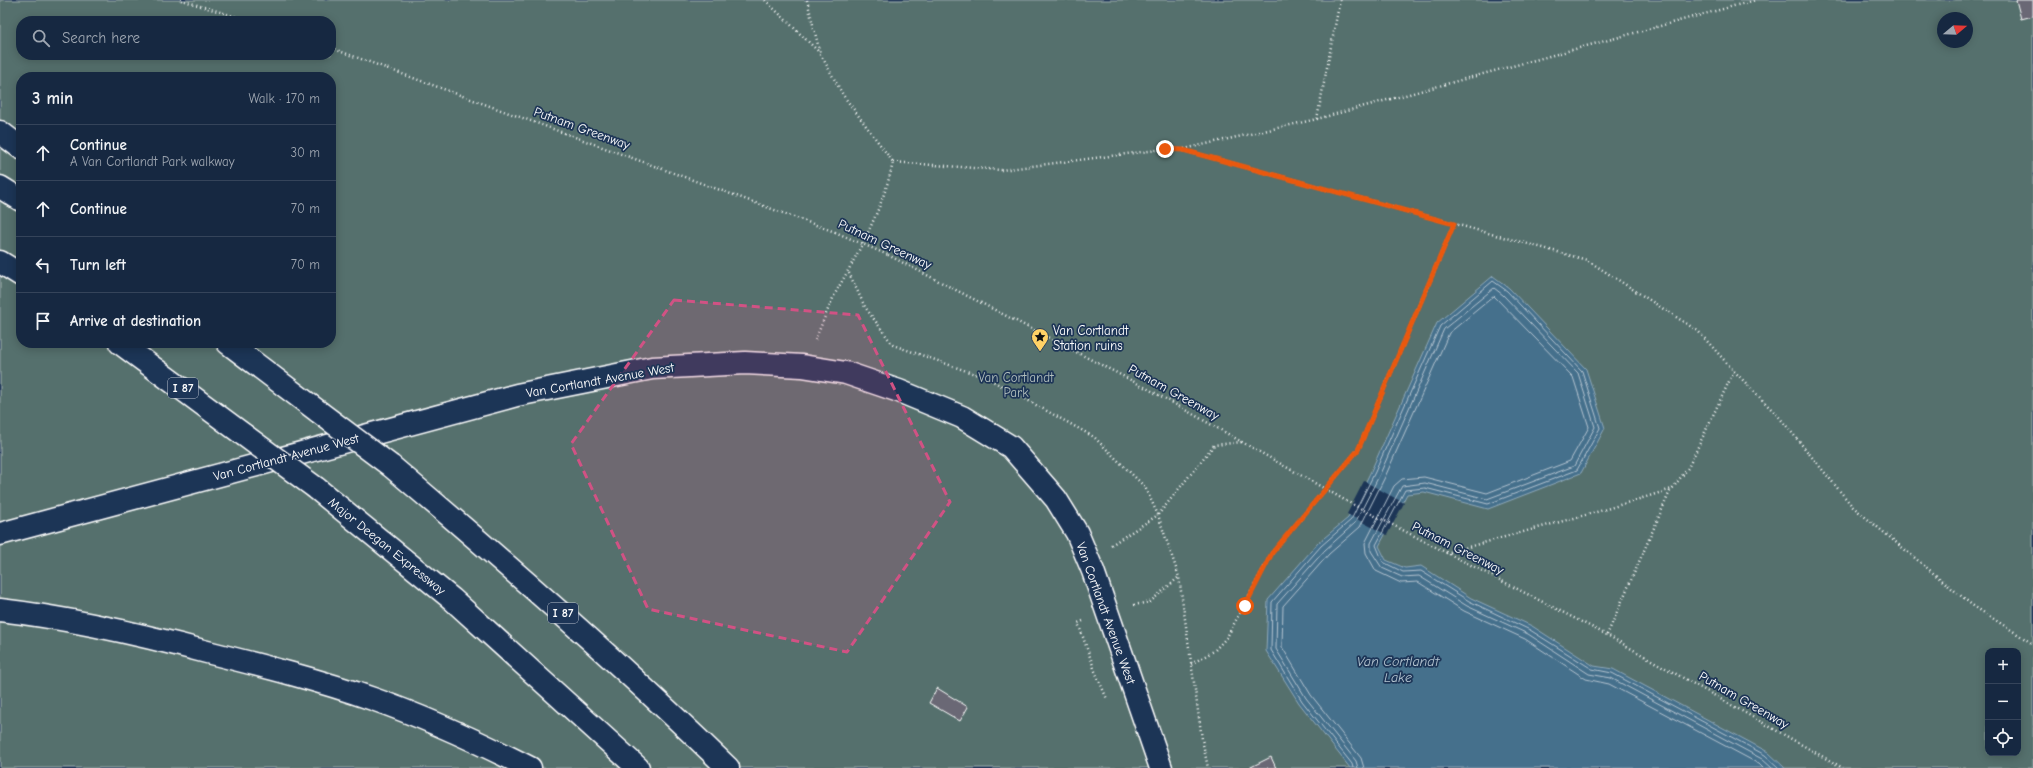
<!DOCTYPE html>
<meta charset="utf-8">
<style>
body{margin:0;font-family:"Comic Neue",sans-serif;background:#1f3048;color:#f1f3f6}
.controls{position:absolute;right:12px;bottom:12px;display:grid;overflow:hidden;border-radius:8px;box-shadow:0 2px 10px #0003}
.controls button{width:36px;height:36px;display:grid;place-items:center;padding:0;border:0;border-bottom:1px solid #35445a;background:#162841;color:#f1f3f6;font:20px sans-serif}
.compass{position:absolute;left:1937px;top:12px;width:36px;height:36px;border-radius:50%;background:#162841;box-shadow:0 2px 10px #0003;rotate:71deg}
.stop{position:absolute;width:12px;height:12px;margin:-9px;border:3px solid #ea580c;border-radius:50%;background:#fff}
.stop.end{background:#ea580c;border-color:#fff;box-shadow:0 1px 4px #0008}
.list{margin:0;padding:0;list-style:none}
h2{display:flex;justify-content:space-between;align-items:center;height:52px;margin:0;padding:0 16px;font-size:17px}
h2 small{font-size:13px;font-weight:400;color:#9ea6b1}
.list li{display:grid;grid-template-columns:26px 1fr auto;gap:12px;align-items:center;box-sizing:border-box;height:56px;padding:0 16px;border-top:1px solid #35445a}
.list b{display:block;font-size:15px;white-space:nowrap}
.list p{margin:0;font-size:13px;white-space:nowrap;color:#9ea6b1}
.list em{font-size:13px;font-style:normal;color:#9ea6b1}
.icon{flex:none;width:22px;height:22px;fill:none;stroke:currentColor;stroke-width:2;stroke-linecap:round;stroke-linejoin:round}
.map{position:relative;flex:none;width:2033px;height:768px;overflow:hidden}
.search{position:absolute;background:#162841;box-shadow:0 2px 10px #0003;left:16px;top:16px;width:320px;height:44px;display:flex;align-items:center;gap:10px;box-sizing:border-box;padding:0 14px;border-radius:16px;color:#9ea6b1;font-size:15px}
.panel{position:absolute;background:#162841;box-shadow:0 2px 10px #0003;left:16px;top:72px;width:320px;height:276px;border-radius:16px}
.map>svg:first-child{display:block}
.green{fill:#55706d;stroke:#aab8b6;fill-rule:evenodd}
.water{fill:#456f8c;stroke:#8fa9ba}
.pier{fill:#1d3557}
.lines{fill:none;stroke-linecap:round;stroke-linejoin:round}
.shore{stroke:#b5c5d1;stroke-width:1}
.building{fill:#6a6774;stroke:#fff}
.street-casing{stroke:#fff;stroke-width:25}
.highway-casing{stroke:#fff;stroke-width:25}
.path{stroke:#fff;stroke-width:2.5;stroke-dasharray:1 3;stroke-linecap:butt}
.street{stroke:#1d3557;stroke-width:22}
.highway{stroke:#1d3557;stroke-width:22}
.highway-bridge-casing{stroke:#fff;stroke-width:25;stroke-linecap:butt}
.path-bridge{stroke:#fff;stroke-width:2.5;stroke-dasharray:1 3;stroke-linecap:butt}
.highway-bridge{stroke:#1d3557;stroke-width:22}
.route{stroke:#ea580c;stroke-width:5}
.marked{fill:#d15284;fill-opacity:0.2;stroke:#d15284;stroke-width:3;stroke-dasharray:8 5;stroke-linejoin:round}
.labels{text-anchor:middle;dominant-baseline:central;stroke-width:3.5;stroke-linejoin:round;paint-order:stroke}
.shield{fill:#1d3557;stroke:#bbc2cd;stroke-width:1}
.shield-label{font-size:12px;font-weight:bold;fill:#fff}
.street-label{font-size:13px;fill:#fff;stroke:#1d3557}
.poi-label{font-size:13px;fill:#fff;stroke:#1d3557;text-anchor:start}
.park-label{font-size:13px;fill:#b2bfbd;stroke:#1d3557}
.water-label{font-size:14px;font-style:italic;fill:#b5c5d1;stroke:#1d3557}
</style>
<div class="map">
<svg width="2033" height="768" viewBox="0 0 2033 768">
<rect width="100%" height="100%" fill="#1d3557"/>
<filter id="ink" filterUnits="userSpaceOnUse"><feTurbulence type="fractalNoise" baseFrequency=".025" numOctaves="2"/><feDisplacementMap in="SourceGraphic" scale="8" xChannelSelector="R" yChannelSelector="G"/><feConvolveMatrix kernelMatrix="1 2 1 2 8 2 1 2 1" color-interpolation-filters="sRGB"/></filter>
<g filter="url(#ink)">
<path class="green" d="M0 0H2033V768H0ZM1943 18H1967V42H1943ZM21 21H331V55H21ZM21 77H331V343H21ZM1988 651H2018V753H1988Z"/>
<path class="water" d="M1493 276 1509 288 1586 369 1605 428 1581 473 1488 509 1424 492 1407 494 1379 546 1386 560 1405 568 1421 566 1471 598 1532 626 1594 666 1613 669 1768 752 1785 768H1350L1299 703 1266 651 1268 600 1318 543 1348 518 1371 471 1437 323Z"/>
<path class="pier" d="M1364 481 1404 503 1387 535 1347 514Z"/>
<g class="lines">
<path class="shore" d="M1353 768 1352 764 1302 701 1271 650 1272 602 1321 546 1351 520 1375 472 1440 326 1493 281 1507 291 1582 371 1600 428 1577 470 1488 504 1425 488 1405 490 1376 545 1383 562 1403 572 1421 571 1469 601 1530 630 1592 669 1612 673 1765 755 1779 768
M1358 768 1356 761 1306 698 1276 649 1277 604 1325 550 1355 523 1380 474 1444 329 1494 288 1503 295 1578 373 1595 427 1574 466 1487 499 1425 483 1402 486 1371 543V551L1382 568 1402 577 1419 576 1467 606 1528 634 1589 674 1611 678 1762 759 1772 768
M1364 768 1361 758 1311 695 1282 647 1283 606 1329 554 1360 527 1385 477 1449 333 1494 296 1573 377 1589 427 1570 461 1487 493 1424 477 1402 479 1394 486 1365 543 1366 553 1376 571 1401 583 1418 582 1464 611 1525 639 1586 679 1609 684 1759 764 1763 768"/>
</g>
<path class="building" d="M2016 0H2033V16L2021 19Z
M937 688 968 707 960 721 929 703Z
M1271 757 1276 768H1249Z"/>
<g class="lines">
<defs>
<path id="street" d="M0 534 517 395 652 368 745 363 802 366 846 373 899 391 962 417 1011 447 1056 499 1077 533 1093 571 1161 768"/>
<path id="highway" d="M0 132 21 148
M0 187 21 200
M0 262 21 275
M120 343 244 435
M228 343 319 412
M391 466C507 564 619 662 728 768
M316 488 452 599 638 768
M0 610C70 618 139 634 207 652 263 666 319 680 373 699 427 718 479 742 530 768"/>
</defs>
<use href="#street" class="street-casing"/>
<use href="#highway" class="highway-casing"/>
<path class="path" d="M181 0 250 21
M765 0 819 52
M807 0 820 53 843 95 893 162C884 206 859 252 837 290 829 306 822 324 815 340
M331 48 835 232
M1317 119 1340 0
M1184 149 1317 119 1756 0
M893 162 1001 170 1165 149 1183 150 1587 260 1698 331 1734 371 1779 417 1853 507 1972 605 2033 644
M888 255 1150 390 1350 503 1607 635 1843 768
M849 273 865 307 893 345 989 379 1094 437 1145 487 1158 515 1179 577 1202 739 1208 768
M1111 545 1158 515 1214 445 1242 442
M1446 553 1600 511 1672 489 1688 468 1734 371
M1134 605 1150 602 1179 577
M1083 621 1078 623 1095 671 1107 699
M1607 635 1671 489
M1191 664 1214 651 1227 637 1272 553 1358 450 1454 224"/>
<use href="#street" class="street"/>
<use href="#highway" class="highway"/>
<defs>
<path id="highway-bridge" d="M319 412 391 466
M244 435 316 488"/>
</defs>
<use href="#highway-bridge" class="highway-bridge-casing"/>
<path class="path-bridge" d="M835 232 888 255"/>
<use href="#highway-bridge" class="highway-bridge"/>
</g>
</g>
<g class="lines" filter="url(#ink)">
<path class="route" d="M1165 149 1183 150 1454 224 1358 450 1272 553 1245 606"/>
</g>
<path class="marked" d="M674 300 858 315 950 502 847 652 648 609 571 444Z"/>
<defs>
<symbol id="sight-pin" viewBox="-11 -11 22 30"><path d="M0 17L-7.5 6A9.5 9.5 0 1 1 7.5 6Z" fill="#ffd166" stroke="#1d3557"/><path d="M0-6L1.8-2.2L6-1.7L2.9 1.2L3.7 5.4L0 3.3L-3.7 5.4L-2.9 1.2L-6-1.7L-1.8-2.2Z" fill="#111"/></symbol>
</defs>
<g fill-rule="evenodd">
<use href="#sight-pin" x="1030" y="327" width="20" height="27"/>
</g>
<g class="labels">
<g class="shield">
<rect x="168" y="378" width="30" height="20" rx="3"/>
<rect x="548" y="603" width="30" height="20" rx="3"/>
</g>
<g class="shield-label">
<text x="183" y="388">I 87</text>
<text x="563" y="613">I 87</text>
</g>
<g class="street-label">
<text transform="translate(582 128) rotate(20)">Putnam Greenway</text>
<text transform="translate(885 244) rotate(25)">Putnam Greenway</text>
<text transform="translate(600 380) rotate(-10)">Van Cortlandt Avenue West</text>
<text transform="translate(1174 392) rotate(29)">Putnam Greenway</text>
<text transform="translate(286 457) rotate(-15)">Van Cortlandt Avenue West</text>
<text transform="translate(387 546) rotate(39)">Major Deegan Expressway</text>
<text transform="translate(1458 548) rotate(27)">Putnam Greenway</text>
<text transform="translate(1106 613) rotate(70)">Van Cortlandt Avenue West</text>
<text transform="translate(1744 700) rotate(30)">Putnam Greenway</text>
</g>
<g class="poi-label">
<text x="1053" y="330">Van Cortlandt<tspan x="1053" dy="15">Station ruins</tspan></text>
</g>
<g class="park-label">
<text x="1016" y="377">Van Cortlandt<tspan x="1016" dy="15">Park</tspan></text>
</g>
<g class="water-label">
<text x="1398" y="661">Van Cortlandt<tspan x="1398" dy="16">Lake</tspan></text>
</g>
</g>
</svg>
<div class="controls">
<button>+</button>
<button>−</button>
<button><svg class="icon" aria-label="locate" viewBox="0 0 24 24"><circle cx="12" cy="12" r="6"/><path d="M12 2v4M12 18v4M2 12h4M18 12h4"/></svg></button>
</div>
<svg class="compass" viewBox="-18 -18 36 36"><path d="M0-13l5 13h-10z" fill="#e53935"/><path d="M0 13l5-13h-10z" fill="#9ea6b1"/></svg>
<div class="stop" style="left:1245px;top:606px"></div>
<div class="stop end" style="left:1165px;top:149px"></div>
<div class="search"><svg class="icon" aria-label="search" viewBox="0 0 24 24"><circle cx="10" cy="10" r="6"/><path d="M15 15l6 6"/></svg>Search here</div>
<section class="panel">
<h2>3 min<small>Walk · 170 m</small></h2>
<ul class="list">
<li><svg class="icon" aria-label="ahead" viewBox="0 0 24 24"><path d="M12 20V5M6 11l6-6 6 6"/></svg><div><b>Continue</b><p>A Van Cortlandt Park walkway</p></div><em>30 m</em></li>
<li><svg class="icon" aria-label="ahead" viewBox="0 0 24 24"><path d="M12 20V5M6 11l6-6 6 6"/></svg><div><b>Continue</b></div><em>70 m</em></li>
<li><svg class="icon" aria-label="left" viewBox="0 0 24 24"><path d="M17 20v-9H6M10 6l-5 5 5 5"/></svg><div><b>Turn left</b></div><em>70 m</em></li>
<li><svg class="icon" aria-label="arrive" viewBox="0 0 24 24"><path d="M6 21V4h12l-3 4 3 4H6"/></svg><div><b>Arrive at destination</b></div></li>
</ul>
</section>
</div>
